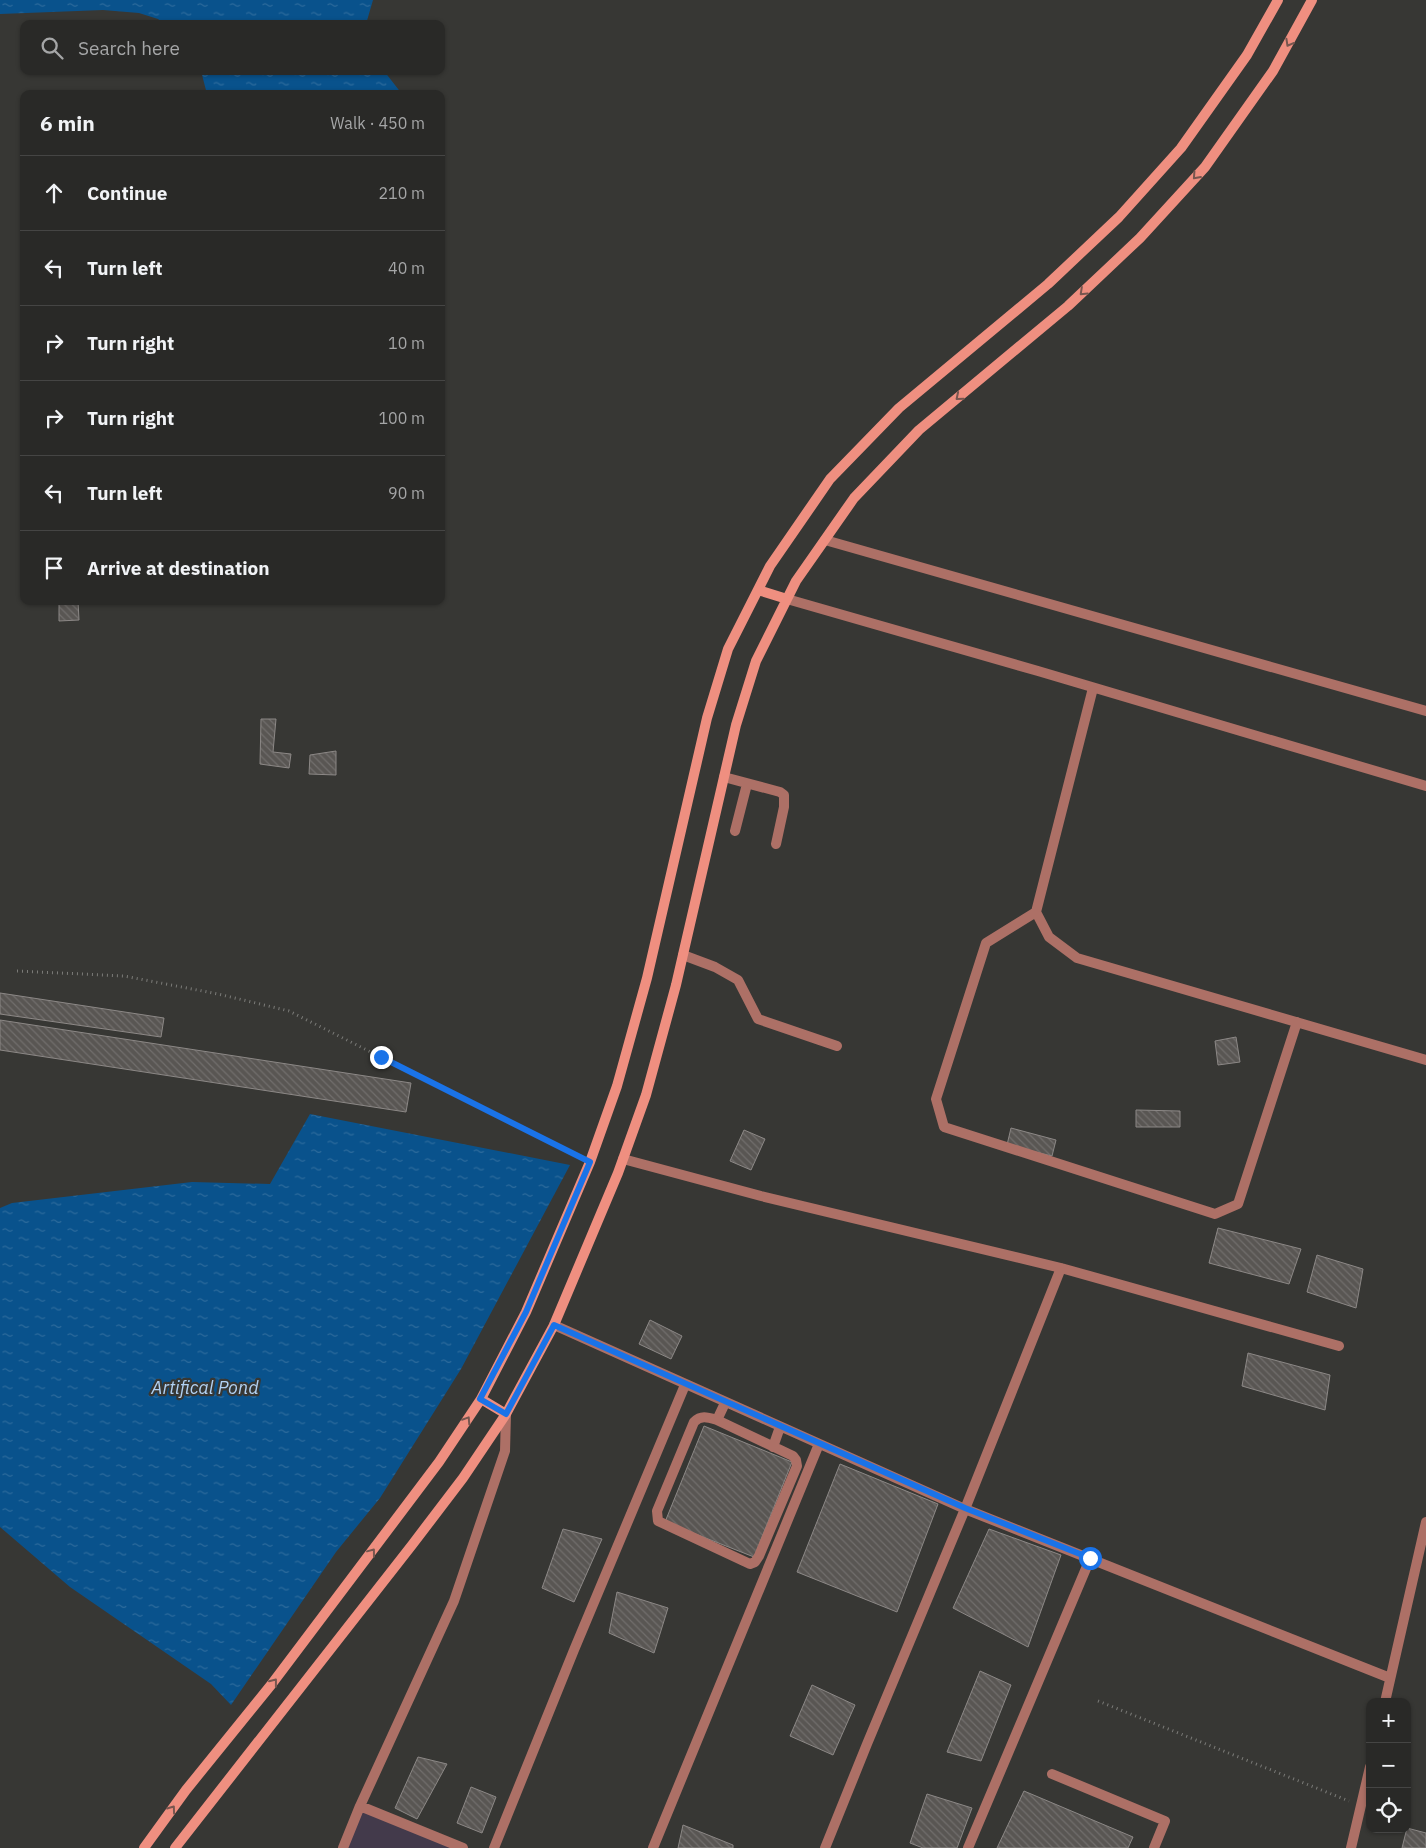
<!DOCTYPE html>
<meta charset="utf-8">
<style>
body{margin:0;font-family:"IBM Plex Sans",sans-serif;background:#31312f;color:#f1f3f6}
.controls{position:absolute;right:15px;bottom:15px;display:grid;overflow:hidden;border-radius:10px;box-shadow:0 1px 4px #0004}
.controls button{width:45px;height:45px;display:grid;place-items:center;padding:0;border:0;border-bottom:1px solid #454544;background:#292927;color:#f1f3f6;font:25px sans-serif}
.stop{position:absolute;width:15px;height:15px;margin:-11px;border:4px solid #1a73e8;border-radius:50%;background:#fff}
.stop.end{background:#1a73e8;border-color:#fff;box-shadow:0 1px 5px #0008}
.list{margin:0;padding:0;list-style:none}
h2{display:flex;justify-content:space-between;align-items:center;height:65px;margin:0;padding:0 20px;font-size:21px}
h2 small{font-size:16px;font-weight:400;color:#a5a6a7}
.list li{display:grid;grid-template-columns:32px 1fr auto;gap:15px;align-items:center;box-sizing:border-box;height:75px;padding:0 20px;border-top:1px solid #454544}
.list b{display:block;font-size:19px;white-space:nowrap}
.list em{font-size:16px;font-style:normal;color:#a5a6a7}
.icon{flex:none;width:28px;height:28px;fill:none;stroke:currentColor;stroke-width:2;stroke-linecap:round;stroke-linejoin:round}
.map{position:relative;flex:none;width:1426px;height:1848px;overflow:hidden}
.search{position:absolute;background:#292927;box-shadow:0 1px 4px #0004;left:20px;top:20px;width:425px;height:55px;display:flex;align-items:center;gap:12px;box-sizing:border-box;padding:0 18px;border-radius:10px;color:#a5a6a7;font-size:19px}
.panel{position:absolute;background:#292927;box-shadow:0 1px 4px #0004;left:20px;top:90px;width:425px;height:515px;border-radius:10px}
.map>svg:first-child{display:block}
.education{fill:#433a4b}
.water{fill:url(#water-ripples)}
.building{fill:url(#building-back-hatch);stroke:#8c8886}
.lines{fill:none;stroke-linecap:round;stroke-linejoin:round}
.path{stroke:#7c7c79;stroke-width:3;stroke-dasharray:1 4;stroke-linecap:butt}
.lane{stroke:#ad7066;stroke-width:10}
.street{stroke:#ad7066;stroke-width:10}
.secondary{stroke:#ef8f80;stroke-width:10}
.oneway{stroke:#77564f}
.route{stroke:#1a73e8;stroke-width:6}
.labels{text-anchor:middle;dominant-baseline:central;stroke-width:4.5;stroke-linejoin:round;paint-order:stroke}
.water-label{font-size:18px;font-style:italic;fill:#b1d1f3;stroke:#373734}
</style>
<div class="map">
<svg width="1426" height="1848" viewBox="0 0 1426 1848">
<defs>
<pattern id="water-ripples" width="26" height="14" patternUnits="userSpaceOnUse" patternTransform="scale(1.25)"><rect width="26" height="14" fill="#09528c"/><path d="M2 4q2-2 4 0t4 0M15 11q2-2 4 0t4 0" fill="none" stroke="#2d6b9c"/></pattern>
<pattern id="building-back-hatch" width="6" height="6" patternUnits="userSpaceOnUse" patternTransform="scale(1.25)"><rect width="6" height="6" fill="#595653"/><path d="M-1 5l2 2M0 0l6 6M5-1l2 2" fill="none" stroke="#716e6c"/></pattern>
</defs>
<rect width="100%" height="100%" fill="#373734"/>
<path class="education" d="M360 1806 463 1848H343Z"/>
<path class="water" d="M0 0H373L366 24H164L158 19 139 13 103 10 0 14Z
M201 71H384L402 94H207Z
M310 1114 570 1165 461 1369 380 1498 336 1552 231 1705 211 1684 70 1587 0 1527V1208L12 1203 192 1182 270 1184Z"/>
<path class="building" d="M59 601H78L79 620 59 621Z
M261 719H276L273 752 291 754 289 768 260 764Z
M336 751V775L309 774 310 755Z
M0 993 164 1018 161 1037 0 1014Z
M0 1020 411 1083 406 1112 0 1050Z
M1236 1037 1240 1062 1218 1065 1215 1041Z
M1136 1110 1180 1111V1127H1136Z
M1011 1128 1056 1140 1052 1156 1007 1145Z
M744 1130 765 1139 751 1170 730 1161Z
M1218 1228 1301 1249 1289 1284 1209 1263Z
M1317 1255 1363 1269 1356 1308 1307 1292Z
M650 1320 682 1336 671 1359 639 1344Z
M1248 1353 1330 1375 1325 1410 1242 1386Z
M704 1426 792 1462 754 1557 665 1522Z
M840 1464 938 1504 897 1612 797 1572Z
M563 1529 602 1539 574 1602 542 1588Z
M989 1529 1061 1555 1028 1647 953 1608Z
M617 1592 668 1608 654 1653 609 1633Z
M980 1671 1011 1685 981 1761 947 1752Z
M812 1685 855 1705 833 1755 790 1736Z
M418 1757 447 1764 417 1819 395 1808Z
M471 1787 496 1797 482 1833 457 1823Z
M1024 1791 1133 1837 1128 1848H997Z
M927 1794 972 1808 957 1848H923L910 1843Z
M683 1825 733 1845V1848H678Z
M1407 1828 1426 1833V1848H1402Z"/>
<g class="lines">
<path class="path" d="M17 971 124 976 218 994 289 1011 578 1156
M1098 1701 1349 1801"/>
<path class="lane" d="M787 599 1038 671 1426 786
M1093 688 1036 912 1049 937 1077 958 1426 1060
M724 777 780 792 784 795V807L776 844
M735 831 747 784
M1036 912 986 943 936 1099 944 1127 1215 1214 1238 1204 1297 1022
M683 955 715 967 738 980 758 1019 837 1046
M1052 1774 1165 1821 1154 1848"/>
<path class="street" d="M825 540 1426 711
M623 1159 761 1196 1061 1268 1339 1346
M554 1325 965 1509 1390 1678
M717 1420 793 1456 796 1460 797 1466 759 1556 755 1562 750 1564 658 1521 657 1511 694 1422C701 1415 707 1417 717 1420L725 1403
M773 1447 780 1427
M1385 1702 1426 1522
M360 1806 463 1848
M343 1848 360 1806 454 1601 505 1451 506 1414
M494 1848 574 1650 685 1385
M653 1848 819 1444
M825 1848 867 1744 965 1509 1061 1268
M968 1848 1090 1559
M1351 1848 1370 1767"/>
<path class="secondary" d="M758 590 787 599
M481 1399 506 1414
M144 1848 186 1790 271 1685 439 1462 481 1399 526 1312 590 1162 617 1086 647 978 707 718 728 649 770 566 830 479 899 408 1048 284 1119 217 1181 148 1247 55 1278 0
M175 1848 412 1545 463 1478 506 1414 554 1325 618 1173 646 1095 676 985 736 725 756 661 796 581 854 498 919 430 1068 306 1140 238 1205 167 1273 71 1312 0"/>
</g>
<defs><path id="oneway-chevron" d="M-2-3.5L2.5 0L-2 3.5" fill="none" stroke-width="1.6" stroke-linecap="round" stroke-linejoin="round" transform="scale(1.25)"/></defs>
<g class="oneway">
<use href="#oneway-chevron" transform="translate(1289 43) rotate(119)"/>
<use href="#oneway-chevron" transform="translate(1196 176) rotate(132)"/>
<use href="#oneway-chevron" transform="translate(1083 292) rotate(137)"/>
<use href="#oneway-chevron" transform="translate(959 397) rotate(140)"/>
<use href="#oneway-chevron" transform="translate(467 1420) rotate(-57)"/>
<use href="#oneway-chevron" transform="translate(372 1552) rotate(-53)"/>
<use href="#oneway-chevron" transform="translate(274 1682) rotate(-52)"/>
<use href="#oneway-chevron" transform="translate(172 1809) rotate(-54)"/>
</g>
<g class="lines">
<path class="route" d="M381 1057 590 1162 526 1312 480 1399 506 1414 554 1325 965 1508 1090 1558"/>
</g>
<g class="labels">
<g class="water-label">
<text x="205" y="1387">Artifical Pond</text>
</g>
</g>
</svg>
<div class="controls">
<button>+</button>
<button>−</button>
<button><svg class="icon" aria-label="locate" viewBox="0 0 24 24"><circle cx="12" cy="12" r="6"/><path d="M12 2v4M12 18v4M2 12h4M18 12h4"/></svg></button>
</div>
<div class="stop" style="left:1090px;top:1558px"></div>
<div class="stop end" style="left:381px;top:1057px"></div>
<div class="search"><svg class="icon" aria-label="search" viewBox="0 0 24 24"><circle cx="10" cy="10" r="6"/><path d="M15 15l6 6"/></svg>Search here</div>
<section class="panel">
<h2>6 min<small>Walk · 450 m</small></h2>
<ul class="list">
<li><svg class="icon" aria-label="ahead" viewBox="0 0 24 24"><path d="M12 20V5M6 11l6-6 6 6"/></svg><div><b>Continue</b></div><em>210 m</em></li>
<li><svg class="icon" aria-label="left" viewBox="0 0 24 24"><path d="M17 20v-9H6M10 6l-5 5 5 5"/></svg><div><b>Turn left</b></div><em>40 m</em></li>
<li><svg class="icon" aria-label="right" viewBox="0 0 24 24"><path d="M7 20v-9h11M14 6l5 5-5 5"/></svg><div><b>Turn right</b></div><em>10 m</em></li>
<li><svg class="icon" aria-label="right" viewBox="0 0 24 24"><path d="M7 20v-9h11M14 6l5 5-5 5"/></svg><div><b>Turn right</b></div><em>100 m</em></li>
<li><svg class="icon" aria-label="left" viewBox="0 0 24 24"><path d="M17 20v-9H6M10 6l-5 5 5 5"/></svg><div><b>Turn left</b></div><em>90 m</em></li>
<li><svg class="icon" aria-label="arrive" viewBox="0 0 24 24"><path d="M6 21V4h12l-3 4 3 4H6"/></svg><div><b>Arrive at destination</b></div></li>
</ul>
</section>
</div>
